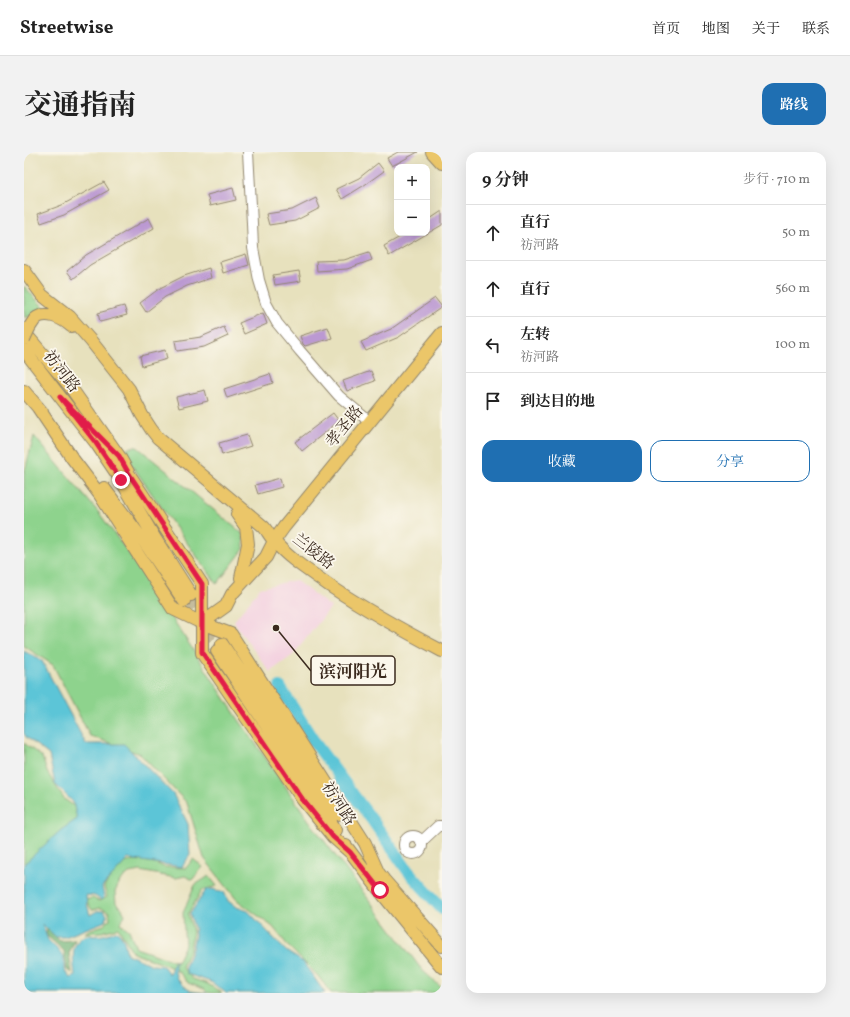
<!DOCTYPE html>
<html lang="zh">
<meta charset="utf-8">
<style>
body{margin:0;font-family:Vollkorn,"Noto Serif SC",serif;background:#f2f2f2;color:#222}
.controls{position:absolute;right:12px;top:12px;display:grid;overflow:hidden;border-radius:8px;box-shadow:0 4px 16px #0002}
.controls button{width:36px;height:36px;display:grid;place-items:center;padding:0;border:0;border-bottom:1px solid #e0e0e0;background:#fff;color:#222;font:20px sans-serif}
.stop{position:absolute;width:12px;height:12px;margin:-9px;border:3px solid #e11d48;border-radius:50%;background:#fff}
.stop.end{background:#e11d48;border-color:#fff;box-shadow:0 1px 4px #0008}
.list{margin:0;padding:0;list-style:none}
h2{display:flex;justify-content:space-between;align-items:center;height:52px;margin:0;padding:0 16px;font-size:17px}
h2 small{font-size:13px;font-weight:400;color:#767676}
.list li{display:grid;grid-template-columns:26px 1fr auto;gap:12px;align-items:center;box-sizing:border-box;height:56px;padding:0 16px;border-top:1px solid #e0e0e0}
.list b{display:block;font-size:15px;white-space:nowrap}
.list p{margin:0;font-size:13px;white-space:nowrap;color:#767676}
.list em{font-size:13px;font-style:normal;color:#767676}
.actions{display:flex;gap:8px;padding:12px 16px}
.actions a{flex:1;padding:9px 0;border:1px solid #1f6fb2;border-radius:12px;text-align:center;font-size:14px;color:#1f6fb2}
.actions .main{background:#1f6fb2;color:#fff}
.icon{flex:none;width:22px;height:22px;fill:none;stroke:currentColor;stroke-width:2;stroke-linecap:round;stroke-linejoin:round}
.map{position:relative;flex:none;width:418px;height:841px;overflow:hidden;border-radius:12px}
header{display:flex;align-items:center;gap:24px;box-sizing:border-box;height:56px;padding:0 20px;background:#fff;border-bottom:1px solid #e0e0e0}
header strong{font-size:19px}
nav{display:flex;gap:22px;margin-inline-start:auto;font-size:14px}
.intro{display:flex;align-items:center;justify-content:space-between;box-sizing:border-box;height:96px;padding:0 24px}
h1{margin:0;font-size:28px}
.button{padding:10px 18px;border-radius:12px;background:#1f6fb2;color:#fff;font-size:14px;font-weight:700}
main{display:flex;gap:24px;padding:0 24px}
aside{flex:1;background:#fff;border-radius:12px;box-shadow:0 4px 16px #0002}
.map>svg:first-child{display:block}
.built{fill:#f3cfdf}
.green{fill:#8ed38d;stroke:#647e56}
.forest{fill:#72b578;stroke:#56704b}
.water{fill:#5cc5d7;stroke:#4c787a}
.lines{fill:none;stroke-linecap:round;stroke-linejoin:round}
.river{stroke:#5cc5d7;stroke-width:12}
.building{fill:#bb99d2}
.major-tunnel{stroke:#c5bc9d;stroke-width:12;stroke-dasharray:12 6;stroke-linecap:butt}
.minor-casing{stroke:#91866e;stroke-width:12}
.major-casing{stroke:#91866e;stroke-width:14}
.minor{stroke:#fff;stroke-width:10}
.major{stroke:#ebc669;stroke-width:12}
.major-bridge-casing{stroke:#91866e;stroke-width:14;stroke-linecap:butt}
.major-bridge{stroke:#ebc669;stroke-width:12}
.route{stroke:#e11d48;stroke-width:5}
.labels{text-anchor:middle;dominant-baseline:central;stroke-width:3.5;stroke-linejoin:round;paint-order:stroke}
.street-label{font-size:16px;fill:#3b2a1e;stroke:#fbf7ec}
.leader{fill:none;stroke:#3b2a1e;stroke-width:1.5}
.callout-dot{fill:#3b2a1e;stroke:#fbf7ec;stroke-width:1.5}
.callout{fill:#fbf7ec;stroke:#3b2a1e;stroke-width:1.5}
.callout-label{font-size:17px;text-anchor:middle;font-weight:bold;fill:#3b2a1e}
</style>
<header>
<strong>Streetwise</strong>
<nav><a>首页</a><a>地图</a><a>关于</a><a>联系</a></nav>
</header>
<div class="intro"><h1>交通指南</h1><a class="button">路线</a></div>
<main>
<div class="map">
<svg width="418" height="841" viewBox="0 0 418 841">
<rect width="100%" height="100%" fill="#fbf7ec"/>
<filter id="ink" filterUnits="userSpaceOnUse"><feTurbulence type="fractalNoise" baseFrequency=".025" numOctaves="2"/><feDisplacementMap in="SourceGraphic" scale="8" xChannelSelector="R" yChannelSelector="G"/><feConvolveMatrix kernelMatrix="1 2 1 2 8 2 1 2 1" color-interpolation-filters="sRGB"/></filter>
<filter id="wash" filterUnits="userSpaceOnUse"><feTurbulence type="fractalNoise" baseFrequency=".012" numOctaves="4" result="noise"/><feDisplacementMap in="SourceGraphic" scale="16" xChannelSelector="R" yChannelSelector="G"/><feGaussianBlur stdDeviation="0.9" result="paint"/><feColorMatrix in="noise" values="0 0 0 0 0 0 0 0 0 0 0 0 0 0 0 0 0 1.4 0 .05"/><feComposite in="paint" operator="in"/></filter>
<g filter="url(#wash)">
<rect width="100%" height="100%" fill="#e7e1bd"/>
<path class="built" d="M271 428 307 455 269 503 246 520 218 482 210 469 236 436Z"/>
<path class="green" d="M0 134 22 158 1 166 0 158Z
M10 284 75 361 112 411 215 568 286 670 398 818 418 836V841H307L294 824 265 795 249 775 213 748 180 706 163 651 116 602 66 584 29 513 0 494V322Z
M108 295H113L117 298 219 382 220 397 193 432 142 362 98 299Z
M0 591 18 605 23 620 40 647 56 658 58 670 0 712Z
M120 706 140 715 162 716 169 707 179 715 168 728 161 724 152 726 116 719 105 721 96 729 91 740 92 751 98 757 101 763 96 771 105 778 112 796 153 810 161 793 160 780 159 761 171 733 185 724 193 734 178 738 164 762 169 780 166 797 158 815 169 827 184 832 198 841H184L180 837 164 831 155 820 142 813 109 801 104 792 94 776 78 780 61 781 65 778 80 773 86 767 85 760 77 756 68 758 62 748 68 746 75 749 83 745 80 735 95 712Z"/>
<path class="forest" d="M23 776 36 789 51 788 45 801 48 821 43 818 40 799 22 783Z"/>
<path class="water" d="M0 499 18 509 62 592H100L149 642 164 672 166 703 158 715 104 707 78 735 80 745 77 748 71 744 62 743 63 752 66 763 73 759H80L83 763 82 769 41 785H32L18 772 24 788 34 798 40 805V818L46 826 51 824C50 810 44 788 64 783 66 783 69 784 70 784 78 784 85 782 92 779 100 783 101 793 103 802L128 813 139 814 145 822 151 808V820L153 827 159 833 166 839 183 841H0V712L37 678 53 667 49 650 31 632 25 603 2 585 0 581Z
M188 737 200 740 204 749 212 755 224 759 262 799 279 810 301 841H202L187 830 163 822 161 815 168 797 171 783 170 775 166 762 182 738Z"/>
<g class="lines">
<path class="river" d="M256 535 291 591 348 668 384 719 418 757"/>
</g>
<g id="blocks">
<path class="building" d="M374 0H394L368 14 363 6Z
M354 11 360 19 339 34 318 47 312 37 335 26Z
M80 30 85 38 40 63 17 71 14 62 38 53Z
M209 36 212 48 186 54 183 43Z
M292 46 296 56 271 69 245 73 242 62 268 58Z
M418 59V73L365 104 360 94 383 81H403V69Z
M125 66 130 76 66 113 49 127 43 119 62 103Z
M345 100 348 108 323 117 293 119 292 109 320 108Z
M222 102 225 113 199 121 196 110Z
M185 116 187 126 163 134 141 145 122 160 116 151 136 136 160 124Z
M275 119 277 129 251 133 249 123Z
M411 146 418 155 375 185 342 199 337 190 367 177Z
M100 154 103 163 76 170 74 161Z
M239 161 243 172 220 182 215 171Z
M200 175 204 184 180 195 153 199 151 189 177 185Z
M304 175 308 186 281 194 279 192 276 184Z
M141 198 143 207 118 214 116 204Z
M347 219 351 229 323 239 319 229Z
M246 222 249 231 203 246 200 237Z
M181 238 184 249 155 256 152 245Z
M309 261 315 269 278 299 271 290Z
M223 283 227 294 198 303 195 291Z
M256 326 258 335 234 342 231 333Z"/>
</g>
</g>
<g filter="url(#ink)">
<use href="#blocks" fill-opacity="0" stroke="#91866e" stroke-width="1"/>
<g class="lines">
<path class="major-tunnel" d="M167 443 198 492
M160 449 193 499"/>
<defs>
<path id="minor" d="M224 0 228 71 229 96 235 128 242 151 253 171 276 199 315 244 339 264 345 271
M380 693a9 9 0 1 1 18 0a9 9 0 1 1-18 0Z
M397 690 414 674H418"/>
<path id="major" d="M408 0 418 11
M0 118 18 143 46 165 67 189 105 237 118 263 127 277 134 286 240 375C244 380 247 386 251 390 266 408 287 420 306 434 342 458 380 479 418 499
M5 176C7 173 9 170 11 167 21 158 38 166 47 174
M0 180 45 233 95 304 105 322 178 432V501L279 648 309 685 326 700
M0 198 72 291 97 328 130 385 167 443
M0 239 18 260
M13 254 48 306 76 343 149 457 178 471 207 482 341 691 354 720
M80 336 119 388 160 449
M213 362 222 375 224 392 217 426
M178 471 202 454 208 442 242 405 250 389 260 375 418 181
M198 492 314 662
M193 499 312 678
M322 694 356 739 413 809 418 815
M350 715 360 728 418 794"/>
</defs>
<use href="#minor" class="minor-casing"/>
<use href="#major" class="major-casing"/>
<use href="#minor" class="minor"/>
<use href="#major" class="major"/>
<defs>
<path id="major-bridge" d="M0 187 5 176"/>
</defs>
<use href="#major-bridge" class="major-bridge-casing"/>
<use href="#major-bridge" class="major-bridge"/>
</g>
</g>
<g class="lines" filter="url(#ink)">
<path class="route" d="M97 328 72 291 36 245 95 304 105 322 178 432V500L279 648 309 685 326 700 356 738"/>
</g>
<g class="labels">
<g class="street-label">
<text transform="translate(37 220) rotate(52)">祊河路</text>
<text transform="translate(321 275) rotate(-51)">孝圣路</text>
<text transform="translate(289 400) rotate(38)">兰陵路</text>
<text transform="translate(314 652) rotate(57)">祊河路</text>
</g>
</g>
<path class="leader" d="M252 476L287 519"/>
<circle class="callout-dot" cx="252" cy="476" r="4"/>
<rect class="callout" x="287" y="504" width="84" height="29" rx="4"/>
<g class="callout-label">
<text x="329" y="525">滨河阳光</text>
</g>
</svg>
<div class="controls">
<button>+</button>
<button>−</button>
</div>
<div class="stop" style="left:356px;top:738px"></div>
<div class="stop end" style="left:97px;top:328px"></div>
</div>
<aside>
<h2>9 分钟<small>步行 · 710 m</small></h2>
<ul class="list">
<li><svg class="icon" aria-label="ahead" viewBox="0 0 24 24"><path d="M12 20V5M6 11l6-6 6 6"/></svg><div><b>直行</b><p>祊河路</p></div><em>50 m</em></li>
<li><svg class="icon" aria-label="ahead" viewBox="0 0 24 24"><path d="M12 20V5M6 11l6-6 6 6"/></svg><div><b>直行</b></div><em>560 m</em></li>
<li><svg class="icon" aria-label="left" viewBox="0 0 24 24"><path d="M17 20v-9H6M10 6l-5 5 5 5"/></svg><div><b>左转</b><p>祊河路</p></div><em>100 m</em></li>
<li><svg class="icon" aria-label="arrive" viewBox="0 0 24 24"><path d="M6 21V4h12l-3 4 3 4H6"/></svg><div><b>到达目的地</b></div></li>
</ul>
<div class="actions"><a class="main">收藏</a><a>分享</a></div>
</aside>
</main>
